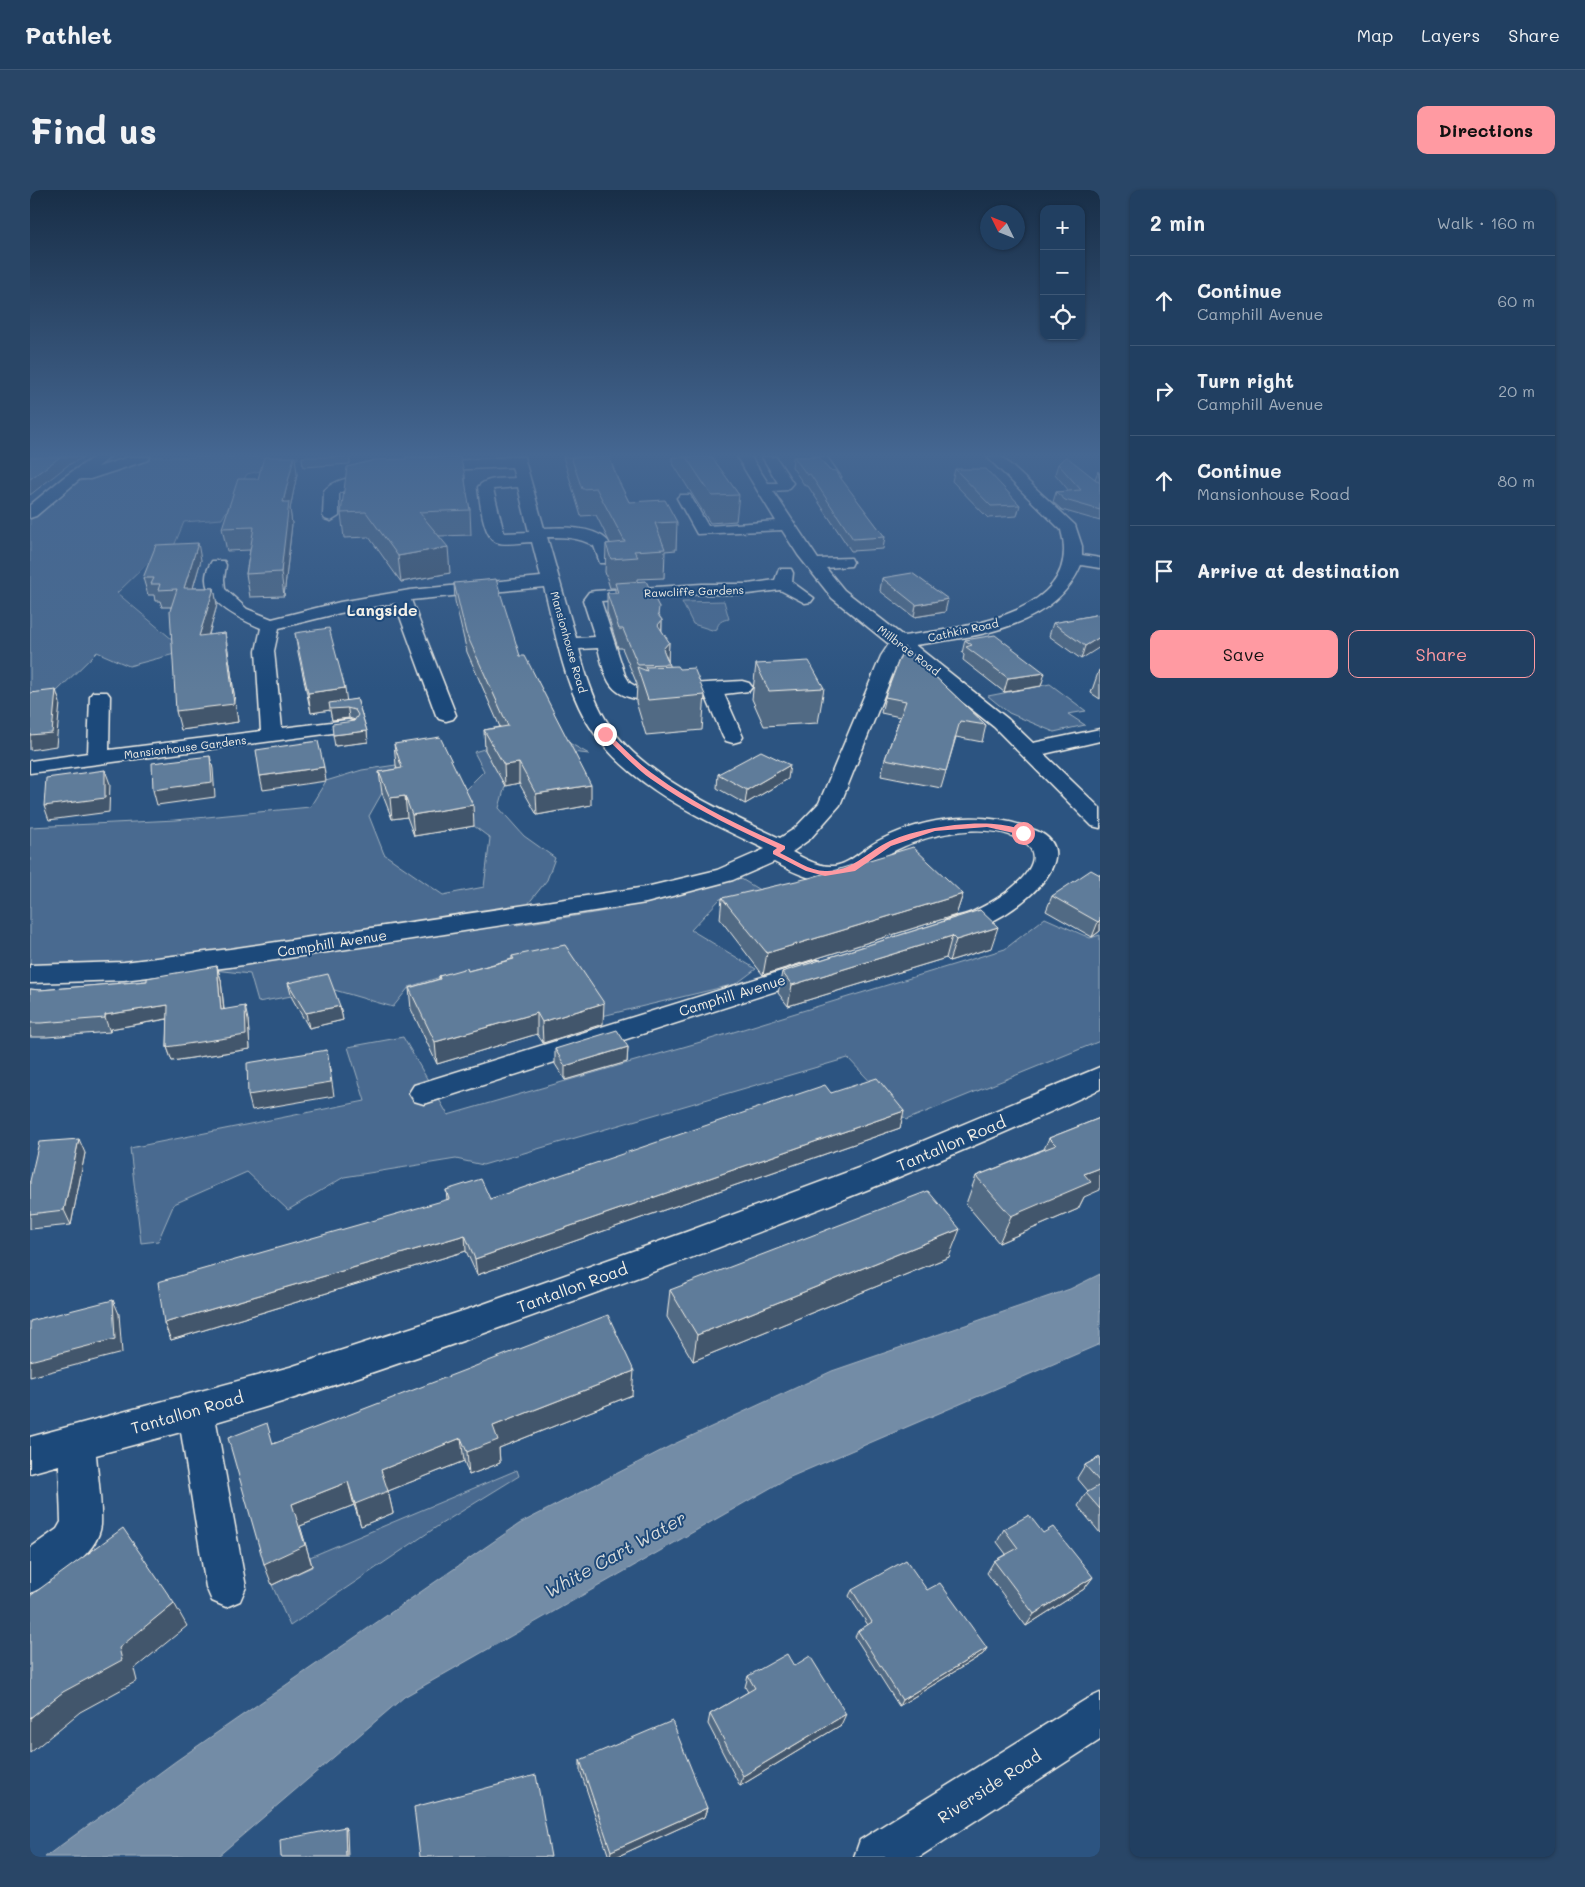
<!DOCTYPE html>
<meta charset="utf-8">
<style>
body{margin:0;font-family:Mali,sans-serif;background:#294667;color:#f1f3f6}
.controls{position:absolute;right:15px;top:15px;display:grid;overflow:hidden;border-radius:10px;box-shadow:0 1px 4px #0004}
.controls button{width:45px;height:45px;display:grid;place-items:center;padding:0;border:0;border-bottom:1px solid #3e5876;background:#213f61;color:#f1f3f6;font:25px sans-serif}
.compass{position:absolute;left:950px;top:15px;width:45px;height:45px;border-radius:50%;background:#213f61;box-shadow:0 1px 4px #0004;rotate:313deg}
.stop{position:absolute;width:15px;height:15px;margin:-11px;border:4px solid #ff9aa2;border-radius:50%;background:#fff}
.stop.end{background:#ff9aa2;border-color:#fff;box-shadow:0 1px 5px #0008}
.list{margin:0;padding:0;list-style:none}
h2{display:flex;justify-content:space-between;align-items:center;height:65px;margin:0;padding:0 20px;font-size:21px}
h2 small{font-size:16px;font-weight:400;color:#a2afbd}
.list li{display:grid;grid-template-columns:32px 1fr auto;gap:15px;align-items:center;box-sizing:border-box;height:90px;padding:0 20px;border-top:1px solid #3e5876}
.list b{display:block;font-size:19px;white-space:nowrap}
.list p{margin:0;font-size:16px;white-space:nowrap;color:#a2afbd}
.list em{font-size:16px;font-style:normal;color:#a2afbd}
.actions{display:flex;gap:10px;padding:15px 20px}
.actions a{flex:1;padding:11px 0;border:1px solid #ff9aa2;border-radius:10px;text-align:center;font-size:18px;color:#ff9aa2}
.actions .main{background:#ff9aa2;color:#111}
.icon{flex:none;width:28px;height:28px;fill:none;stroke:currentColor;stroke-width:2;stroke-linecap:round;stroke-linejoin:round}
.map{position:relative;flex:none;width:1070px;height:1667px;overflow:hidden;border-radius:10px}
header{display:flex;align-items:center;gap:30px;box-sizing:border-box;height:70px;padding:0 25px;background:#213f61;border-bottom:1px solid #3e5876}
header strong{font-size:24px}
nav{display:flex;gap:28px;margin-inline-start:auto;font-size:18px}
.intro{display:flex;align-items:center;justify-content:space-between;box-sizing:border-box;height:120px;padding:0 30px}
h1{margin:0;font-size:35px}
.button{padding:12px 22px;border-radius:10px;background:#ff9aa2;color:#111;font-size:18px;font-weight:700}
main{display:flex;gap:30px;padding:0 30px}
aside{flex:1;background:#213f61;border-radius:10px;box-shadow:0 1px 4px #0004}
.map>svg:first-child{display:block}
.green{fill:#496b90;stroke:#9eaebc}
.water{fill:#738ca6;stroke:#a7b4c0}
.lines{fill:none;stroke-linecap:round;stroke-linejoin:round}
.minor-casing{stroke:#f4f1e8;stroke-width:3}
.minor{fill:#1f4a7a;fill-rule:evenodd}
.wall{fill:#516a84;stroke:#f4f1e8}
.shaded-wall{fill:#42566c;stroke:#f4f1e8}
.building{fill:#5e7b9a;stroke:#f4f1e8}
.route{fill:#ff9aa2}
.labels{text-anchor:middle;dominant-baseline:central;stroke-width:4;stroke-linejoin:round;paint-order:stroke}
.far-street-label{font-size:11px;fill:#f4f1e8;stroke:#1f4a7a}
.street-label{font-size:14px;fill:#f4f1e8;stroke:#1f4a7a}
.far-district-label{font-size:16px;font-weight:bold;fill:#f4f1e8;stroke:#1f4a7a}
.near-street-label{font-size:16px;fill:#f4f1e8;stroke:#1f4a7a}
.near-water-label{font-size:18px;font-style:italic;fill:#dadddb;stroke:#1f4a7a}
</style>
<header>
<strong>Pathlet</strong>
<nav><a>Map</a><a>Layers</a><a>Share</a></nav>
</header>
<div class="intro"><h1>Find us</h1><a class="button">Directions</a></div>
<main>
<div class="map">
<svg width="1070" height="1667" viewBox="0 0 1070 1667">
<rect width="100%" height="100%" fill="#2c5481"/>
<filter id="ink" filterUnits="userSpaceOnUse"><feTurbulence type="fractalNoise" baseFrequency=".02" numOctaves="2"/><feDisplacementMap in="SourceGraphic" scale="10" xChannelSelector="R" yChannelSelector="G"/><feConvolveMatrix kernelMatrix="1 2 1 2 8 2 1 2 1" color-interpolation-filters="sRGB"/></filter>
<g filter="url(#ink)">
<path class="green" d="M122 267H269L261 274 217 284 192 329 154 332 139 368 118 373 87 403 156 461 99 476 67 462 22 506 0 510V330L43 293 86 282Z
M694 411 699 429C692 430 688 432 687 439L682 440 663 434 652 412Z
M1020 494 1056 521 1038 524 1055 535 1024 542 979 523 958 506Z
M525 545 559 564 515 559 475 596 469 618 494 646 525 668 517 690 498 714 487 735 589 719 708 687 743 708 690 709 661 740 726 779 706 794 568 827 451 788H407L379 797 363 817 301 799 228 812 220 784 166 778 121 802 100 776H0V637L146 630 280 617 296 591 332 580 366 575 374 598 352 603 339 626 354 664 413 705 454 697 460 648 444 636 430 605 454 581 444 562 477 552Z
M1015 728 1060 748 1070 745V851L876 930 818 868 453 975 426 969 314 987 258 1020 217 982 144 1014 128 1051 111 1053 100 958 335 911 318 857 373 847 418 925 674 851 975 759Z
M487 1280 489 1286 411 1334 260 1436 242 1395 282 1377 280 1367Z"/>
<path class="water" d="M1070 1084V1154L758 1288 374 1507 187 1667H15L146 1571 489 1334 642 1255 802 1181 1040 1099Z"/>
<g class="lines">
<defs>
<path id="minor" d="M64 267H80L68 277 99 267H120L118 270 60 289H50L6 326 0 328V315L34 287Z
M480 267H494L514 338C532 337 563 336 577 350 581 354 583 363 584 369L582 373H570L564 356C548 347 534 347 517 347L546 448 565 447 553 410 559 402 565 401 672 394H718L745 390 749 379H761L763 383 762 392 784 408 781 412 775 413 750 400 718 404H672L571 411 595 485 600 493 607 497 712 491 719 493 722 497 719 501 694 504 713 547 710 551 703 553 696 551 693 547 675 505C646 507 596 521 579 492 573 481 571 469 568 458L549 459C555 483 563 508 576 530 608 584 695 623 750 648L764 639 789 613 851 466 859 454 802 408 768 365 752 340 667 344 647 308 650 305H660L678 336 746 331 707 267H721L738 293H748L732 267H746L763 293 757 300 743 301 788 369 821 368 823 372 821 376 796 378 814 400 873 446C930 438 1055 425 1031 340L957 267H972L1045 335 1052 356V365L1070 368V378L1051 375C1025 438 944 447 885 455L978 529 1003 553 1070 539V551L1014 564 1070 618V638L1062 636 964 537 871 463 810 615 780 649 762 662C775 669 788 677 804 676 821 674 835 657 850 650 898 626 956 619 1007 641 1070 669 953 754 912 743L908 737C915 727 931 727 942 722 961 713 988 698 999 679 1005 669 1004 659 994 652 961 630 900 643 866 660 845 671 830 687 806 690 784 693 763 682 744 672L703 690 616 713 200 777 94 790 0 793V775L94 772 200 759 616 697 687 680 735 659C666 626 583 590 549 517 531 479 524 436 514 397L381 410 426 525 423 529 416 531 409 529 406 525 365 413 310 423 249 438 244 461 252 538 318 530 325 532 328 536 325 540 0 583V571L58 563 60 506 63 502H77L80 506 79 560 231 541 226 461 231 438C207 428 159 405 182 371H194L196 375 194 389 195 399 217 419 242 429 310 412 380 400 511 387 502 352C491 352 476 356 466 352 453 346 450 311 448 297 456 287 473 289 485 288L482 277 395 281 388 277 395 273ZM488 297 499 342 474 343 463 299Z
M783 267H797L811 287 809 290H799Z
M351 282 356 283 358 286 356 289 322 297 309 303V326L301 331 295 329 293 326 294 301C305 287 335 285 351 282Z
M787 770 796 773 800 779 796 785 394 914 384 911 379 903 384 895Z
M1070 877V899C907 976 738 1040 568 1102 442 1148 316 1194 186 1232L216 1397 210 1411 196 1417 182 1411 176 1397 151 1242 66 1265C68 1288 72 1313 71 1335 68 1364 24 1393 0 1403V1358L27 1339 31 1332 29 1275 0 1283V1247L260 1177 445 1117 656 1042 831 977Z
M1070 1503V1550L889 1667H824L830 1650 1055 1510Z"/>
</defs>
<use href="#minor" class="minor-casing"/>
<use href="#minor" class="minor"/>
</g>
<path class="wall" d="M272 267H320V274L273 277Z
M533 267H579L588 290 599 312 647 332 646 360 635 361 634 388 607 389V392L632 430V441L639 452 638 470 639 476 649 479 675 505 672 540 616 545 606 512 607 494 592 458H588L577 422V403H585V398H580L575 382 576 354 580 353 566 325 551 326Z
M642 267H682L709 305 706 331 680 333 642 272Z
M763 267H789L799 280 809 283 808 286 855 347 853 359 821 361 778 296H775L762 277Z
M1028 274 1065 289 1068 281 1070 284V331L1032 320 1023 312 1026 302 1039 301 1025 284Z
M925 279 990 315 987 326 958 328 922 291Z
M267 284 260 319 262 334 254 406 220 407 216 384 220 360 197 361 192 338Z
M435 285 436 301 440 320 441 345 409 346 420 383 371 392 339 347 314 348 311 323Z
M171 370 163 398H184L187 415 179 445 195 443 198 461 208 532 151 540 141 417H132L130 411H125L124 405H118L113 388Z
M852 388 915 422 884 427 850 401Z
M424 393 490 466 561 615 507 625 489 593 475 596 455 560 454 540 470 537 437 462 425 411Z
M1070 424 1051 469 1019 446 1023 433Z
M265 443 317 511 327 509 337 541 338 552 305 556 325 530 319 528 302 530 300 520 281 523 268 462Z
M935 450 1011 496 974 502 933 470 934 465 932 463Z
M874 457 956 535 952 552 926 547 911 598 851 586 855 569 870 527 851 523 855 507Z
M726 474 794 498 788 533 734 536 722 509Z
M1069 480H1070V509L1061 503Z
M364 554 444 636 384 646 377 627 362 629 352 603 349 582 367 579 366 575Z
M688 584 758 589 715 614 687 598Z
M1070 685V741L1062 747 1016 721 1022 706Z
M933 704 926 725 733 785 690 729 692 708Z
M950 720 961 758 919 771 916 768 758 816 748 803 752 782Z
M482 766 573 834 513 853 507 844 407 874 381 819 379 798 409 789V786L438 781 482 769Z
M187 776 191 790 194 819 218 830 220 859 142 871 137 857 138 829 80 839V842L17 847H0V799L10 800 117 791Z
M258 793 310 816 313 830 279 838 262 808Z
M598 857 597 872 535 890 525 874V859Z
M801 903 874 921 870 938 447 1085 436 1061 141 1150 134 1133 417 1010 416 1000 460 1009Z
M1070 928 1054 1007 1048 1019 969 1053 936 1014 946 986 1014 959 1019 948Z
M55 963 41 1035 0 1039V991Z
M919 1067 663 1171 637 1127 640 1100Z
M602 1205 469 1258 470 1273 439 1285 434 1271 358 1301 363 1323 331 1336 324 1315 270 1336 282 1376 242 1395 244 1253Z
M1070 1267V1343L1048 1316 1056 1303 1058 1301 1047 1288 1055 1275Z
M974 1339 1063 1387 1054 1399 996 1436 957 1383 964 1371 976 1364 967 1352Z
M822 1400H897L957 1458 953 1464 869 1516 825 1447 828 1441 838 1435 819 1406Z
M764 1476 811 1535 710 1596 678 1534 680 1524 718 1502 715 1497 718 1486Z
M550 1570 677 1618 674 1627 586 1667H579L550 1580Z"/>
<path class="shaded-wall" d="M30 267H54L38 275 0 305V289Z
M264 267H265L267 284 260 319 262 334 254 406 251 382 253 312Z
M168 353 171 370 158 415 154 398Z
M418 357 420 383 371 392 368 366Z
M184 398 187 415 173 464 169 446Z
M918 409 915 422 884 427 886 415Z
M632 430 631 449 628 435Z
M195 443 198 461 208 532 151 540 146 521Z
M1070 447V457L1051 469 1055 456Z
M639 452 638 472 633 459Z
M1015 483 1011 496 974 502 978 488Z
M315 498 319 528 302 530 300 520 281 523 278 503Z
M26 500 30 513 26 556 0 560V545Z
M337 541 338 552 305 556 303 545Z
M180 566 183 579 185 607 127 615 123 600Z
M489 573V593L475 596 474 575Z
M760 575 758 589 715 614 717 600Z
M294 577 296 591 233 600 230 586Z
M75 580 80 594 79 622 19 630 14 616Z
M561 595V615L507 625 506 604Z
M375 606 377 627 362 629 360 608Z
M443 615 444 636 384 646 382 625Z
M933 704 926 725 733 785 737 763Z
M1070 730V741L1062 747 1068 732Z
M968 737 961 758 919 771 926 750Z
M922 746 916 768 758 816 762 795Z
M187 776 191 790 195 834 191 820Z
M574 813 573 834 513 853 512 832Z
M138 815 142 828 80 839V842L75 828V825Z
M215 816 218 830 220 859 142 871 137 857Z
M310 816 313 830 279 838 276 823Z
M507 823V844L407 874 405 852Z
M598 857 597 872 535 890V876Z
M297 860 304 906 222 920 218 905Z
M874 921 870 938 447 1085 445 1069Z
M49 949 55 963 41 1035 34 1020Z
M1070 978V1000L1054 1007 1048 1019 969 1053 981 1026 1054 984Z
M930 1039 919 1067 663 1171 667 1145Z
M435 1045 436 1061 141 1150 134 1133Z
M83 1110 89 1124 92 1163 0 1187V1171Z
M604 1181 602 1205 469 1258 470 1273 439 1285 437 1262 463 1236Z
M431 1248 434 1271 358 1301 363 1323 331 1336 325 1314 351 1280Z
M318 1292 324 1315 270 1336 282 1376 242 1395 234 1374 262 1314Z
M1063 1387 1054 1399 996 1436 1004 1424Z
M144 1413 157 1436 104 1479 107 1491 50 1522 0 1563V1528Z
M957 1458 953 1464 869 1516 872 1510Z
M816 1524 811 1535 710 1596 713 1586Z
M677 1618 674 1627 586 1667H580L581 1661Z
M315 1637 317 1641 318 1667H316Z"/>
<path class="building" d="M0 267H30L0 289Z
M234 267H264L253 312H259L251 382 216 384 224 337 192 338 208 289H228Z
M376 267H430L435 285H434L440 320 389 322 418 357 368 366 336 322 311 323 317 277 345 270 376 269Z
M541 267H579L588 290 599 312 635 310 647 332 625 333 635 359 604 361 608 367 581 369 576 354 595 352 566 298 552 299Z
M656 267H682L709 305 682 306Z
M764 267H789L799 280 806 281 809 283H807L855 347 823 349 780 284 777 285Z
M1035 267H1037L1070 293V320L1035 310 1026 302 1051 300 1028 274Z
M925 279H956L990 315 961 316Z
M1068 281 1070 284V291Z
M168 353 154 398H184L169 446 195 443 204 514 146 521 140 421 147 399 128 400 130 394H121L124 388H113L126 355Z
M882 383 918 409 886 415 852 388Z
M466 389 490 466H495L561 595 506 604 489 573 474 575 454 540 478 536 436 443 424 393Z
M616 391 629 417 628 425 632 430 628 435 639 452 633 459 639 474 608 475 593 439H589L577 403H588L585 393Z
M1070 424V447L1055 456 1023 433Z
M299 438 315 498 278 503 265 443Z
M965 445 1015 483 978 488 936 457 942 455 935 450Z
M874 457 956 535 930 531 916 581 855 569 876 511 855 507Z
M779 471 794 498 739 501 726 474Z
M647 476 649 479 664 478 675 505 618 510 607 477 617 481 615 477Z
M26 500 22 543 0 545V503Z
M327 509 337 541 303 545 302 534 324 531 328 525 325 520 317 518 300 519 299 513Z
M410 547 443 615 382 625 375 606 360 608 349 582 372 578 364 554Z
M288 551 294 577 230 586 226 560Z
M731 561 760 575 717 600 688 584Z
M180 566 182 592 123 600 122 573Z
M75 580V608L14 616 16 588Z
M883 657 933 704 737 763 692 708 779 688Z
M1061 680 1070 685V730L1068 732 1022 706Z
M950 720 968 737 926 750 922 746 762 795 752 782Z
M535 755 574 813 512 832 507 823 405 852 379 798 410 789 409 786 437 778 438 781 484 769 482 766Z
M187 776 191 820 215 816 216 845 137 857 138 815 75 825V828L11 833H0V799L10 800 117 791V788Z
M298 784 310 816 276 823 258 793Z
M587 840 598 857 535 876 525 859Z
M297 860 301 892 218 905 217 873Z
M847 888 874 921 445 1069 435 1045 134 1133 128 1092 419 1009 416 1000 451 989 460 1009 795 895 801 903Z
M1070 928V978L1054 984 1061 992 981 1026 946 986 1026 955 1019 948Z
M49 949 34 1020 0 1024V991L9 952Z
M898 1001 930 1039 667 1145 640 1100Z
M83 1110 85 1149 0 1171V1131Z
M578 1125 604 1181 463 1236 468 1250 437 1262 431 1248 351 1280 358 1301 325 1314 318 1292 262 1314 275 1355 234 1374 198 1248 237 1233 243 1254Z
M1070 1267V1292L1055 1275Z
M1070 1295V1319L1056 1303Z
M999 1325 1013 1343 1023 1337 1063 1387 1004 1424 964 1371 988 1358 974 1339Z
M93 1338 144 1413 89 1458 92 1470 33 1502 0 1528V1406Z
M876 1370 897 1400 910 1393 957 1458 872 1510 828 1441 842 1432 822 1400Z
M757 1464 764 1476 780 1466 816 1524 713 1586 680 1524 725 1498 718 1486Z
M642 1531 677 1618 581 1661 550 1570Z
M506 1585 521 1667H390L384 1617Z
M315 1637 316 1667H251L250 1650Z"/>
</g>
<linearGradient id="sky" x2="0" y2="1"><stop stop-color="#182e47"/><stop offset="0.53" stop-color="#456792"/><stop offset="1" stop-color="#456792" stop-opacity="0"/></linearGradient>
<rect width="1070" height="500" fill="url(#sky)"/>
<path class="route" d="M573 542H577C593 557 608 574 626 586 666 615 710 636 755 656V659L750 663C763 669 780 681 795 681 821 682 835 664 856 653 886 637 968 624 997 643L993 645 957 637 905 641 861 656 825 681 795 686 776 681 743 664V661L747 658C704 638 661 617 621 589 604 577 588 559 573 545Z"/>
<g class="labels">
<g class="far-street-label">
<text transform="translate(664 401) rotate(-2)">Rawcliffe Gardens</text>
<text transform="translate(933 440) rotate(-12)">Cathkin Road</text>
<text transform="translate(539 452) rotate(74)">Mansionhouse Road</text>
<text transform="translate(879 460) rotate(37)">Millbrae Road</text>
<text transform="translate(155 557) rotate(-7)">Mansionhouse Gardens</text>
</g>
<g class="street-label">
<text transform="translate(302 753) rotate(-9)">Camphill Avenue</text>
<text transform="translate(702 805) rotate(-17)">Camphill Avenue</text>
</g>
<g class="far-district-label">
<text x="352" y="419">Langside</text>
</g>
<g class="near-street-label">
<text transform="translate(921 953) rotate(-23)">Tantallon Road</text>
<text transform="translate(542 1097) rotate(-20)">Tantallon Road</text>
<text transform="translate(157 1222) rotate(-16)">Tantallon Road</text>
<text transform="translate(959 1596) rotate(-33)">Riverside Road</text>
</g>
<g class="near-water-label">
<text transform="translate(585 1364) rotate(-29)">White Cart Water</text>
</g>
</g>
</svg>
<div class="controls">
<button>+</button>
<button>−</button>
<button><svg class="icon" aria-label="locate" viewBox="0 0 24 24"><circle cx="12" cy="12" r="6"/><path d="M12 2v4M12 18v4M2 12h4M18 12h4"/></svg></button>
</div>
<svg class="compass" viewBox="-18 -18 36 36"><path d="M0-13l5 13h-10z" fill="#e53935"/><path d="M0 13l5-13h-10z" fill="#a2afbd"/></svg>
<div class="stop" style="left:993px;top:643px"></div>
<div class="stop end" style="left:575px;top:544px"></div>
</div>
<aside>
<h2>2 min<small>Walk · 160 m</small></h2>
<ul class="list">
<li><svg class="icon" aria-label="ahead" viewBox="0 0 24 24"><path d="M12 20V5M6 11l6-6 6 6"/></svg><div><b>Continue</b><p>Camphill Avenue</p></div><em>60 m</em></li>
<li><svg class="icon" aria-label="right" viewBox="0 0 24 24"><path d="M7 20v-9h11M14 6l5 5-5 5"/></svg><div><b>Turn right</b><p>Camphill Avenue</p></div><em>20 m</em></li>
<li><svg class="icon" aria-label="ahead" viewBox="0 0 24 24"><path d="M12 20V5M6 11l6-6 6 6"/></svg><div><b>Continue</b><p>Mansionhouse Road</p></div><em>80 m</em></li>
<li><svg class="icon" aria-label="arrive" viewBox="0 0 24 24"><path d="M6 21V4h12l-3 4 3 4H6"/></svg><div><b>Arrive at destination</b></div></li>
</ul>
<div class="actions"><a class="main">Save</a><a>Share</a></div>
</aside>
</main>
